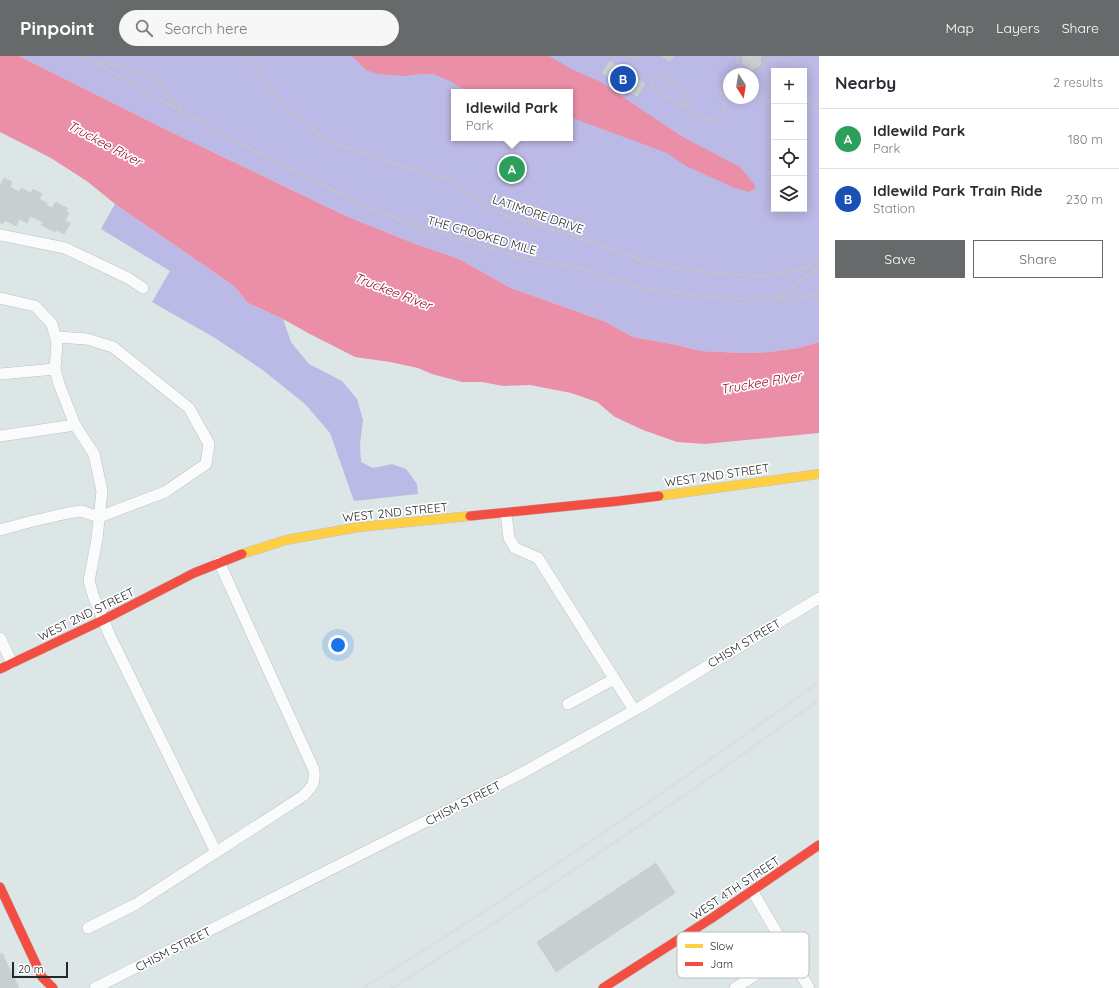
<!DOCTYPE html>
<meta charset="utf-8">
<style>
body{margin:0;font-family:Quicksand,sans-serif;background:#f7f7f7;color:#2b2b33}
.controls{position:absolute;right:12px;top:12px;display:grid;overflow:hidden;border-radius:0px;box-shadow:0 2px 10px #0003}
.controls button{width:36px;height:36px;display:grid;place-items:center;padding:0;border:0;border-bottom:1px solid #e1e1e2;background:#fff;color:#2b2b33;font:20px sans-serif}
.compass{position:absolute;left:723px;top:12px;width:36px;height:36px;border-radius:50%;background:#fff;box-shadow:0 2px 10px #0003;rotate:168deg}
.scale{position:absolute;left:12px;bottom:10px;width:56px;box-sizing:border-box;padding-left:4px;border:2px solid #282828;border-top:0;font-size:11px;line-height:14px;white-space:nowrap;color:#282828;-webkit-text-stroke:3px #fff;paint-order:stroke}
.you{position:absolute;left:338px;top:589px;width:14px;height:14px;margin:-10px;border:3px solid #fff;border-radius:50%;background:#1a73e8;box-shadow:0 0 0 6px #1a73e833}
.badge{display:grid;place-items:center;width:26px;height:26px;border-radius:50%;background:#676a6b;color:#fff;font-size:13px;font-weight:700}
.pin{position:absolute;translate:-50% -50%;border:2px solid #fff;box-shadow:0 1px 4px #0006}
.popup{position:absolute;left:451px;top:33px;width:122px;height:52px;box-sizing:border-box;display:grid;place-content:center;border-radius:0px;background:#fff;filter:drop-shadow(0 1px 3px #0005);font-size:13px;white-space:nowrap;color:#7c7c81}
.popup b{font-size:15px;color:#2b2b33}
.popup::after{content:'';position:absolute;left:50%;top:100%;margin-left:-8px;border:8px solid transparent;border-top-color:#fff}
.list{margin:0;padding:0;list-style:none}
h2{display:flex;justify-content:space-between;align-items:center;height:52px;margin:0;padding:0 16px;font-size:17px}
h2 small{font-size:13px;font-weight:400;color:#7c7c81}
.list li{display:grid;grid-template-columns:26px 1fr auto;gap:12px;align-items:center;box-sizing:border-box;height:60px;padding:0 16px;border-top:1px solid #e1e1e2}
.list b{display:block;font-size:15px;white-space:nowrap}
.list p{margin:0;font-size:13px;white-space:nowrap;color:#7c7c81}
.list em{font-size:13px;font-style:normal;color:#7c7c81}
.actions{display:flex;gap:8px;padding:12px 16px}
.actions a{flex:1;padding:9px 0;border:1px solid #676a6b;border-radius:0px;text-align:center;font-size:14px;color:#676a6b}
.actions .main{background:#676a6b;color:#fff}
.icon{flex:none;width:22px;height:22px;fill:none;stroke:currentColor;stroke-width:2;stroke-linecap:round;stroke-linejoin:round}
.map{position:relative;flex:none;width:819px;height:932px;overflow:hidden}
header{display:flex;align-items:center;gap:24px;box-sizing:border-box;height:56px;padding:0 20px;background:#676a6b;color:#fff}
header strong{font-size:19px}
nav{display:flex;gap:22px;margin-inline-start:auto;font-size:14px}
.search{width:280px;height:36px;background:#f7f7f7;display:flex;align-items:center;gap:10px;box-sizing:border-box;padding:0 14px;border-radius:22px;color:#7c7c81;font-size:15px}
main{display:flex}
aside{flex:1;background:#fff}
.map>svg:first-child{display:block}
.green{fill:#bbb9e5;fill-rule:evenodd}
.water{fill:#ea8fa7}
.building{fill:#c8cfd0;stroke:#c9d1d2}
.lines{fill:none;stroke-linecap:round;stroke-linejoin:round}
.lane-casing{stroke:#bfc0c0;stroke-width:12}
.slow-casing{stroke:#bfc0c0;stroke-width:10}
.jam-casing{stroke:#bfc0c0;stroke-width:10}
.path{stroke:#c3c4c4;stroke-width:2.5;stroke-dasharray:3 2;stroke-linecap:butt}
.lane{stroke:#fafbfb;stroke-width:11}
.slow{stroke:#ffcf43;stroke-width:9}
.jam{stroke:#f24e42;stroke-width:9}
.rail{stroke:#dededc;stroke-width:3}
.labels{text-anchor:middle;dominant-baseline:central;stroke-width:3.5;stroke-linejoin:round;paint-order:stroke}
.street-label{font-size:12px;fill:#282828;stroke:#fff}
.water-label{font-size:13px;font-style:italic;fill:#980c25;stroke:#fff}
.key{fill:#fff;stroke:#bebebe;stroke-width:1}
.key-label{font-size:11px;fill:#282828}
</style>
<header>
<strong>Pinpoint</strong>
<div class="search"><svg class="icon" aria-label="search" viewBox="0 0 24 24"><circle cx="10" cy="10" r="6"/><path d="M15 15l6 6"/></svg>Search here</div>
<nav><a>Map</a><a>Layers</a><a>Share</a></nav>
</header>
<main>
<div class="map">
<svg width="819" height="932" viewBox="0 0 819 932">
<rect width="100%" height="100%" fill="#dde6e7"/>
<path class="green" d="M19 0H819V286L798 292 769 296 743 297 701 295 677 289 633 281 606 266 511 232 459 203 413 187 346 160 167 74ZM774 15H804V153H774ZM729 18H753V42H729ZM454 36H570V82H454Z
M115 148 234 230 248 247 283 263 291 286 309 308 342 325 357 343 363 364 360 388 361 406 373 412 392 408 406 413 417 428 418 438 354 445 330 377 305 348 264 315 215 282 152 246 170 215 101 173Z"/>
<path class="water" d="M0 0H19L167 74 346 160 413 187 459 203 511 232 606 266 633 281 677 289 701 295 743 297 769 296 798 292 819 286V377L705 388 677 386 643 374 615 361 597 346 571 337 530 329 503 330 482 326H462L432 318 418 312 390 306 355 301 308 277 283 263 248 247 234 230 115 148 88 126 51 102 0 76Z
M352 0H549L575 15 599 25 681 80 740 111 755 129V133L749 136 735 132 686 110 667 97 570 61V36H469L450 25 433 18H420L405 20 378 18 366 14Z"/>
<path class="building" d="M662 0H674L670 5Z
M743 0H761L760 9 752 14 743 8Z
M610 5 645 28 637 40 602 17Z
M4 122 12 126 10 131 19 136 3 168 0 166V130Z
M21 132 31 137 33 133 42 138 39 143 47 147 38 164 30 160 27 167 19 163 16 170 5 164Z
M56 146 67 152 66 155 69 157 65 165 70 167 64 178 56 174 55 176 41 169 43 166 38 164 46 149 52 152Z
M656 807 675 837 556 916 537 886Z
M2 897 19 932H0V898Z"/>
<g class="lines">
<defs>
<path id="lane" d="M0 179 65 192 128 222 143 232
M0 242 35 250 52 268 57 287 55 313 59 328 75 369 94 398 102 435 97 483 89 525 94 542 110 580 216 796
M0 318 55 313
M0 380 75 369
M506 457 509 482 515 492 538 502 634 654
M0 474 29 466 68 457 81 455 99 461 165 436 206 408 209 388 189 352 113 291 87 283 56 281
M0 582 12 607
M568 648 614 623
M753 836 809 932
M88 872 136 848 303 740C313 730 315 728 314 714L219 506
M95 932 524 716 642 650 819 542
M735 932 789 897"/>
<path id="slow" d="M659 440 819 418
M242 498 286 484 359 471 470 460"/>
<path id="jam" d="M470 460 619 445 659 440
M0 613 103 564 194 517 242 498
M0 831 42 921 53 932
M603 932 712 862 819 789"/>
</defs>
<use href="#lane" class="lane-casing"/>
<use href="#slow" class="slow-casing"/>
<use href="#jam" class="jam-casing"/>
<path class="path" d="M82 0 230 82 329 132 363 149 427 174 458 182 517 201 583 213 647 233 707 241 735 243 778 242 791 244 819 237
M249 0 259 18 275 38 294 59 316 77 331 86 378 103 444 122 454 127 489 152 510 161 572 179 648 206 671 211 715 217 756 220 778 218 799 214 819 205
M630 0 634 3 641 0
M738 0C735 22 767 24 765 0
M765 4C780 2 792 0 799 15
M98 6C119 11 146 13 162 30 169 38 175 46 182 54
M804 38 811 47 819 53
M724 40 729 39
M683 50 688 40 687 36 661 20 654 21 651 25 653 32 705 63C715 64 720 62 725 53L724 40 716 35
M778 242 819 211"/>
<use href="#lane" class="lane"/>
<use href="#slow" class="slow"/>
<use href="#jam" class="jam"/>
<path class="rail" d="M363 932C519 836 671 733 819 626
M392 932 505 860 691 735 819 644"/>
</g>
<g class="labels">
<g class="street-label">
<text transform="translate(538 158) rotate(19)">LATIMORE DRIVE</text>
<text transform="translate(482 179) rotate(16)">THE CROOKED MILE</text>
<text transform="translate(717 419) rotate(-8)">WEST 2ND STREET</text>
<text transform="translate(395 456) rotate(-6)">WEST 2ND STREET</text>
<text transform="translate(86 558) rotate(-26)">WEST 2ND STREET</text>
<text transform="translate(744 587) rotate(-31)">CHISM STREET</text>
<text transform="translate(463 747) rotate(-27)">CHISM STREET</text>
<text transform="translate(735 832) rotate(-34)">WEST 4TH STREET</text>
<text transform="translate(173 893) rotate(-27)">CHISM STREET</text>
</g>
<g class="water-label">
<text transform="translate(105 87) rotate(28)">Truckee River</text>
<text transform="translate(393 235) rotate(21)">Truckee River</text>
<text transform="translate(761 326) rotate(-10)">Truckee River</text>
</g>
</g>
<rect x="677" y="876" width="132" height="46" rx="6" class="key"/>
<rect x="685" y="888" width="18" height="4" fill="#ffcf43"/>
<rect x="685" y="906" width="18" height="4" fill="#f24e42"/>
<g class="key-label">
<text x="710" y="894">Slow</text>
<text x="710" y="912">Jam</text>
</g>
</svg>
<div class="controls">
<button>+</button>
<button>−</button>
<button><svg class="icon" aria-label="locate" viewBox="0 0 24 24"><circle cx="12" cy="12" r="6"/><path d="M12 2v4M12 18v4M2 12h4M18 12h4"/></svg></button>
<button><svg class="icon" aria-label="layers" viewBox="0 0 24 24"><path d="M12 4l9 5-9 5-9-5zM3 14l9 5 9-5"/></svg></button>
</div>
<svg class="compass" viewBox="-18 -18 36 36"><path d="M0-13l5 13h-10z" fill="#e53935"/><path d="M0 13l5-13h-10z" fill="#7c7c81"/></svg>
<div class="scale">20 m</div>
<div class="you"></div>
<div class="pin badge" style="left:512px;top:113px;background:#2e9e5b">A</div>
<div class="popup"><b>Idlewild Park</b>Park</div>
<div class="pin badge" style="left:623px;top:23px;background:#1a4fb4">B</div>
</div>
<aside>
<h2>Nearby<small>2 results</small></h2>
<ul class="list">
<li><span class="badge" style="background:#2e9e5b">A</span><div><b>Idlewild Park</b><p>Park</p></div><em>180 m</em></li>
<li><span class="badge" style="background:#1a4fb4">B</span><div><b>Idlewild Park Train Ride</b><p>Station</p></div><em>230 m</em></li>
</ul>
<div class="actions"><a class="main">Save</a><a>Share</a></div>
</aside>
</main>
